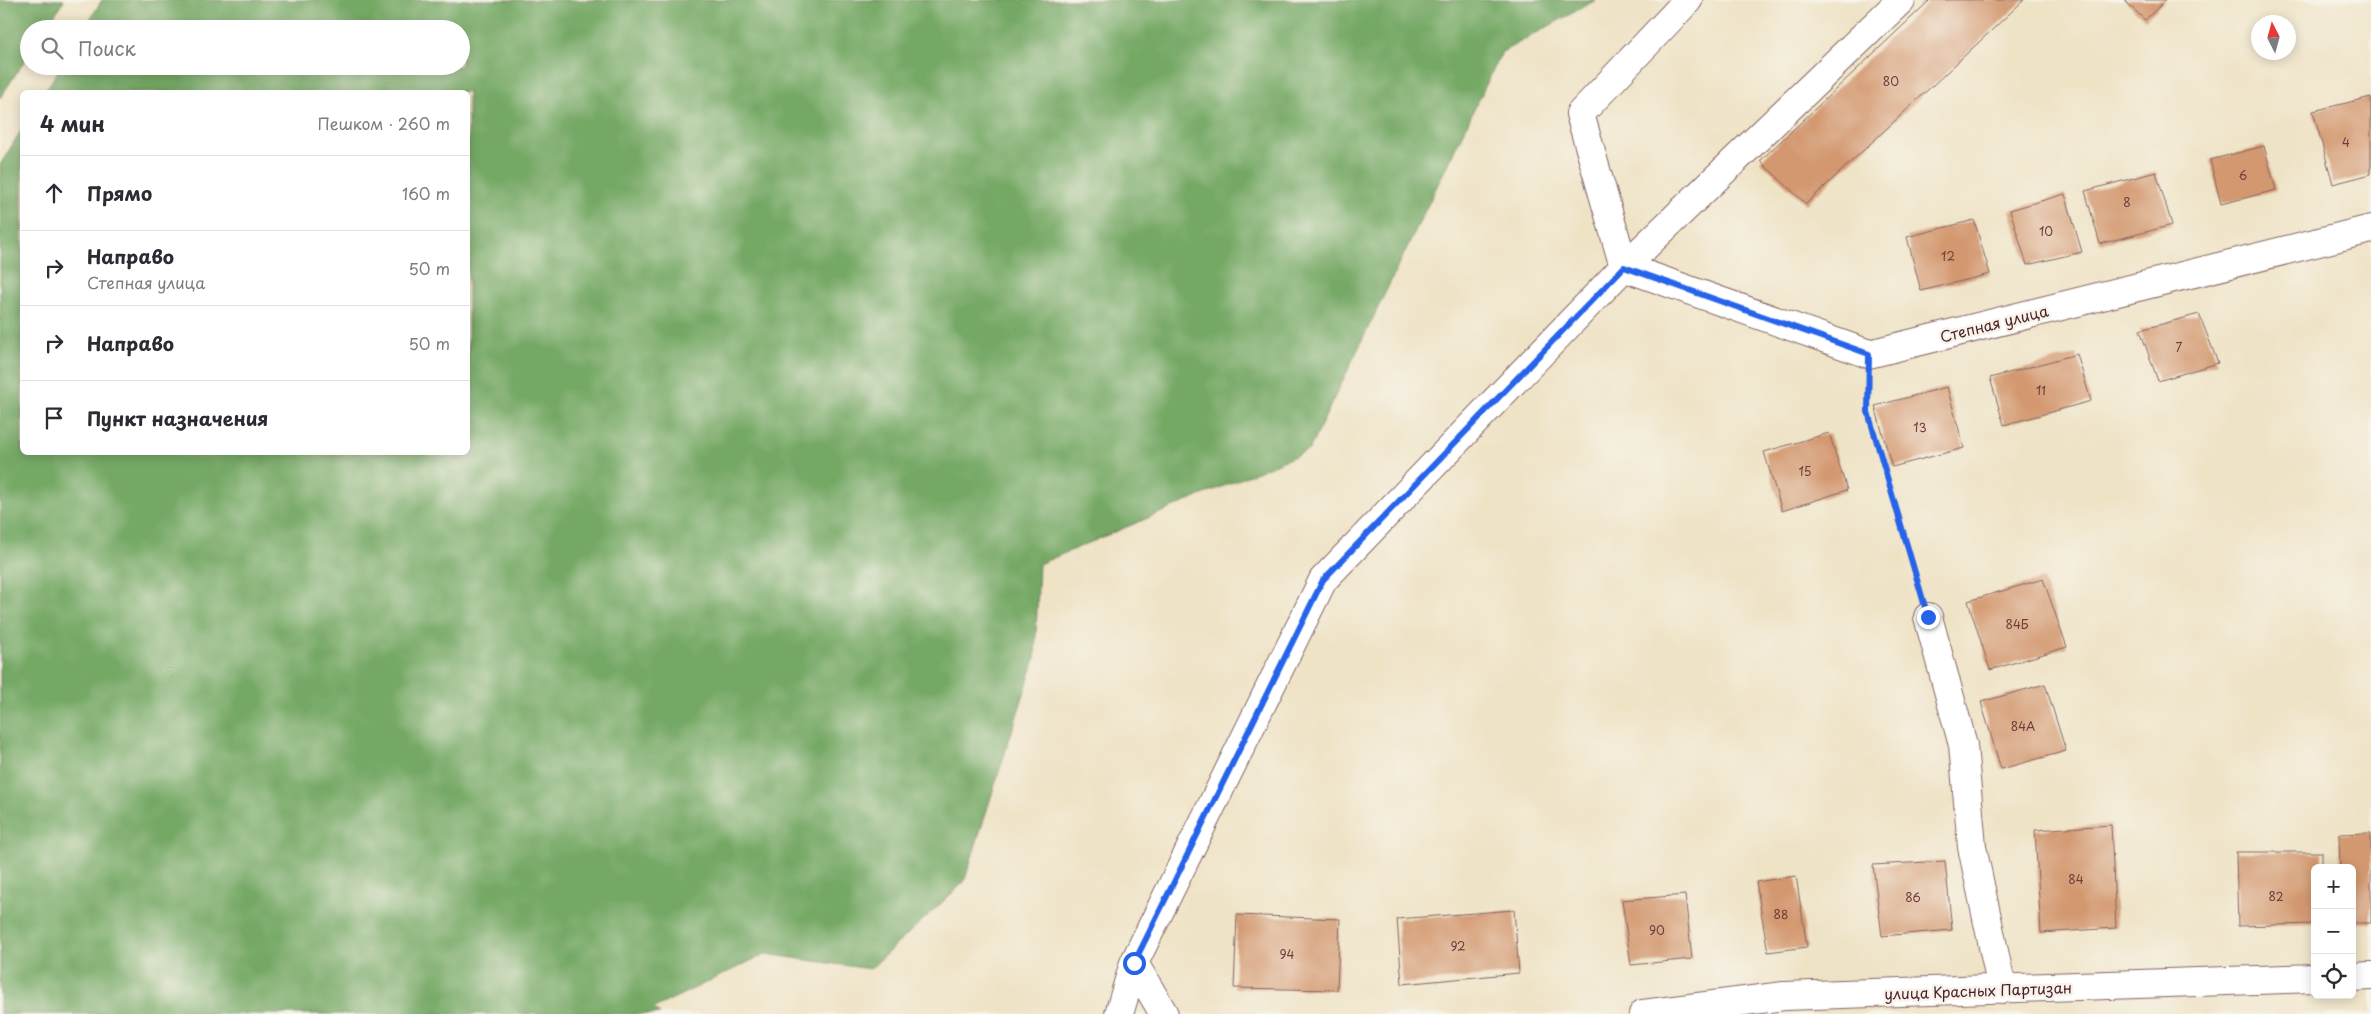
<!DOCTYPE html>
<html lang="ru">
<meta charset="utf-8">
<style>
body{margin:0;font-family:"Playpen Sans",sans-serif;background:#f2f2f3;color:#2b2b33}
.controls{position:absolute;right:15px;bottom:15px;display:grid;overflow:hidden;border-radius:8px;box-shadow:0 2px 12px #0003}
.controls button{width:45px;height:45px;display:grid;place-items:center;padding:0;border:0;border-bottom:1px solid #e1e1e2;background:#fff;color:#2b2b33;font:25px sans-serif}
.compass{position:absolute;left:2251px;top:15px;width:45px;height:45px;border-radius:50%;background:#fff;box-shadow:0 2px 12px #0003;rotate:354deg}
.stop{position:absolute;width:15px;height:15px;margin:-11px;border:4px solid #2563eb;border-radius:50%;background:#fff}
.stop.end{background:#2563eb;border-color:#fff;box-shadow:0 1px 5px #0008}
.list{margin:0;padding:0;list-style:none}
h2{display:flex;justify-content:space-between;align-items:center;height:65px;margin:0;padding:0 20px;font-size:21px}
h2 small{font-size:16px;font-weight:400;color:#7c7c81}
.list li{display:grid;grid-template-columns:32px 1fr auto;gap:15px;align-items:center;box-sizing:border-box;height:75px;padding:0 20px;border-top:1px solid #e1e1e2}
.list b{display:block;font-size:19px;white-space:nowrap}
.list p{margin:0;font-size:16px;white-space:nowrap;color:#7c7c81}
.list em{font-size:16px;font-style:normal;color:#7c7c81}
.icon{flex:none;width:28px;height:28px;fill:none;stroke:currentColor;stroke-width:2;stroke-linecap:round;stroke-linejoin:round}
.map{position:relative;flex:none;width:2371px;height:1014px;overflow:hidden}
.search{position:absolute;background:#fff;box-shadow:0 2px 12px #0003;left:20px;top:20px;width:450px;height:55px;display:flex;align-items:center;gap:12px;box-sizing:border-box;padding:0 18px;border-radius:28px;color:#7c7c81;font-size:19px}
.panel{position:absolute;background:#fff;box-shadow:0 2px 12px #0003;left:20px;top:90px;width:450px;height:365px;border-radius:8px}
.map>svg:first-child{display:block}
.forest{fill:#74a865;stroke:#5f6448}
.building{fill:#d3986f}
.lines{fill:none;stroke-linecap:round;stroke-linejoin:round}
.minor-casing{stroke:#846461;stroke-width:30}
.path{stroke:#846461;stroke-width:3;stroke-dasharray:1 4;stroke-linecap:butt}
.minor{stroke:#fff;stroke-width:28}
.route{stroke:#2563eb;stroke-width:6}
.labels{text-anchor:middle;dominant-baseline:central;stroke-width:5;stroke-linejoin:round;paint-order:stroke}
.number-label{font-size:12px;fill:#6c3d3c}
.street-label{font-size:15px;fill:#4a1f2b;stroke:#f7f3e8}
</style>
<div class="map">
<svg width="2371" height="1014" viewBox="0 0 2371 1014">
<rect width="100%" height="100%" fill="#f7f3e8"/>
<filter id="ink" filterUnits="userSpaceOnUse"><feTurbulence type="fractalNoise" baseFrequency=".02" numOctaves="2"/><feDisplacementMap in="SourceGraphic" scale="10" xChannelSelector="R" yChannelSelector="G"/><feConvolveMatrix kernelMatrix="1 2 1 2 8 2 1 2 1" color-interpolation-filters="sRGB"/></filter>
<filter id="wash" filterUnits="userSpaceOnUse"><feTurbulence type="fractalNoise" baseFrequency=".0096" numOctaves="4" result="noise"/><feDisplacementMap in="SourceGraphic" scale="20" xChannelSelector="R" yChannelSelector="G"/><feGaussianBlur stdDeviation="1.12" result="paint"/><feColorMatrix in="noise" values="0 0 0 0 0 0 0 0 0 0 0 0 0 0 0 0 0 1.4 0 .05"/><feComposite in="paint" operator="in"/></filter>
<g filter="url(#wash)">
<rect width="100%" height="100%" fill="#efe3c6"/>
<path class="forest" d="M0 0H64L46 29H29V54L0 98Z
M102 0H1596L1502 52 1309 450 1039 564 1035 659 964 882 870 969 765 954 654 1008 660 1014H0V165L22 129V452H468V92H45L61 66H461V29H84Z"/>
<g id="blocks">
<path class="building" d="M1930 0H2024L1806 204 1760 161Z
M2124 0H2166L2145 20Z
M2371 97V174L2333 184 2313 111Z
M2264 146 2276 190 2221 204 2210 160Z
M2156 172 2172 225 2100 244 2085 191Z
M2065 194 2082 252 2027 265 2010 210Z
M1974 220 1990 274 1921 291 1907 237Z
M2199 314 2218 363 2158 381 2140 330Z
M2077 354 2091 401 2004 425 1990 378Z
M1947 387 1964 448 1892 467 1875 406Z
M1829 433 1847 490 1782 511 1764 452Z
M2043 579 2067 647 1990 670 1968 601Z
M2045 684 2066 751 2001 769 1981 702Z
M2111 825 2116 928 2041 933 2035 830Z
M2371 833V923H2352V868H2340L2339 834Z
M2236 852H2322V868H2315V924L2238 926Z
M1945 861 1952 930 1882 936 1873 865Z
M1796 876 1807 947 1768 952 1756 882Z
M1685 895 1692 959 1631 965 1622 900Z
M1514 910 1519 973 1402 984 1397 919Z
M1237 915 1340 919 1337 990 1234 988Z"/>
</g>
</g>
<g filter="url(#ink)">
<use href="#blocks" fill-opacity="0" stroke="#846461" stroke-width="1"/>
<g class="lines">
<defs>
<path id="minor" d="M1624 267 1869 354 2371 229
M1624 267 1580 114 1688 0
M1928 617 1963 745 1972 847 2002 989
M1134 963 1164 1014
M2352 977 2371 976
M1119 1014 1134 963 1323 580 1624 267 1901 0
M1643 1014 1784 996 2315 978"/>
</defs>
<use href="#minor" class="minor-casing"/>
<path class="path" d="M1869 385 1868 412 1918 586"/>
<use href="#minor" class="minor"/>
</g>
</g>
<g class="lines" filter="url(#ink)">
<path class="route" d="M1134 963 1323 580 1624 267 1869 354 1868 412 1928 617"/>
</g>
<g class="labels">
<g class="number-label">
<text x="1891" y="81">80</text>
<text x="2346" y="142">4</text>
<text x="2243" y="175">6</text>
<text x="2127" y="202">8</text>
<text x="2046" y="231">10</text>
<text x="1948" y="256">12</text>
<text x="2179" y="347">7</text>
<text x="2041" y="390">11</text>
<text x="1920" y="427">13</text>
<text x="1805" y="471">15</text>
<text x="2017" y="624">84Б</text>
<text x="2023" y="726">84А</text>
<text x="2076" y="879">84</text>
<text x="2276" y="896">82</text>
<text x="1913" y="897">86</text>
<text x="1781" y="914">88</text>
<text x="1657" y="930">90</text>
<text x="1458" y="946">92</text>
<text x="1287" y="954">94</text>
</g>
<g class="street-label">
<text transform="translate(1994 323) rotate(-14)">Степная улица</text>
<text transform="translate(1978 990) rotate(-2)">улица Красных Партизан</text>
</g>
</g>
</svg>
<div class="controls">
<button>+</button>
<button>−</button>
<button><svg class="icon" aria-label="locate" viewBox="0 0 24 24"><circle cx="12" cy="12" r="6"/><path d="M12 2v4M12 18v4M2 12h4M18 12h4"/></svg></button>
</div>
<svg class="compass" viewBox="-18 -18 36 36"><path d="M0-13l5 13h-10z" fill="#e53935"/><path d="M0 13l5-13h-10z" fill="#7c7c81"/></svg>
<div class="stop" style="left:1134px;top:963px"></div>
<div class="stop end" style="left:1928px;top:617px"></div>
<div class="search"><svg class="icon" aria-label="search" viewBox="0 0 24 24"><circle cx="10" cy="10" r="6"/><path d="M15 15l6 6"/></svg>Поиск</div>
<section class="panel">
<h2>4 мин<small>Пешком · 260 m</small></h2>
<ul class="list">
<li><svg class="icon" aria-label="ahead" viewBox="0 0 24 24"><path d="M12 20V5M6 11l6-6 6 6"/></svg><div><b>Прямо</b></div><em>160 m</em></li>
<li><svg class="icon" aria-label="right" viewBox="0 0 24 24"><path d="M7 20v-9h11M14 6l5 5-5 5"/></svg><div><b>Направо</b><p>Степная улица</p></div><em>50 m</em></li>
<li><svg class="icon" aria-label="right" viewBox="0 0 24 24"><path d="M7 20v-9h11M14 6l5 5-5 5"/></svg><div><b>Направо</b></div><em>50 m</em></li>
<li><svg class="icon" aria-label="arrive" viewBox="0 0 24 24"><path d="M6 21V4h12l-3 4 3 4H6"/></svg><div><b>Пункт назначения</b></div></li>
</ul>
</section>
</div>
